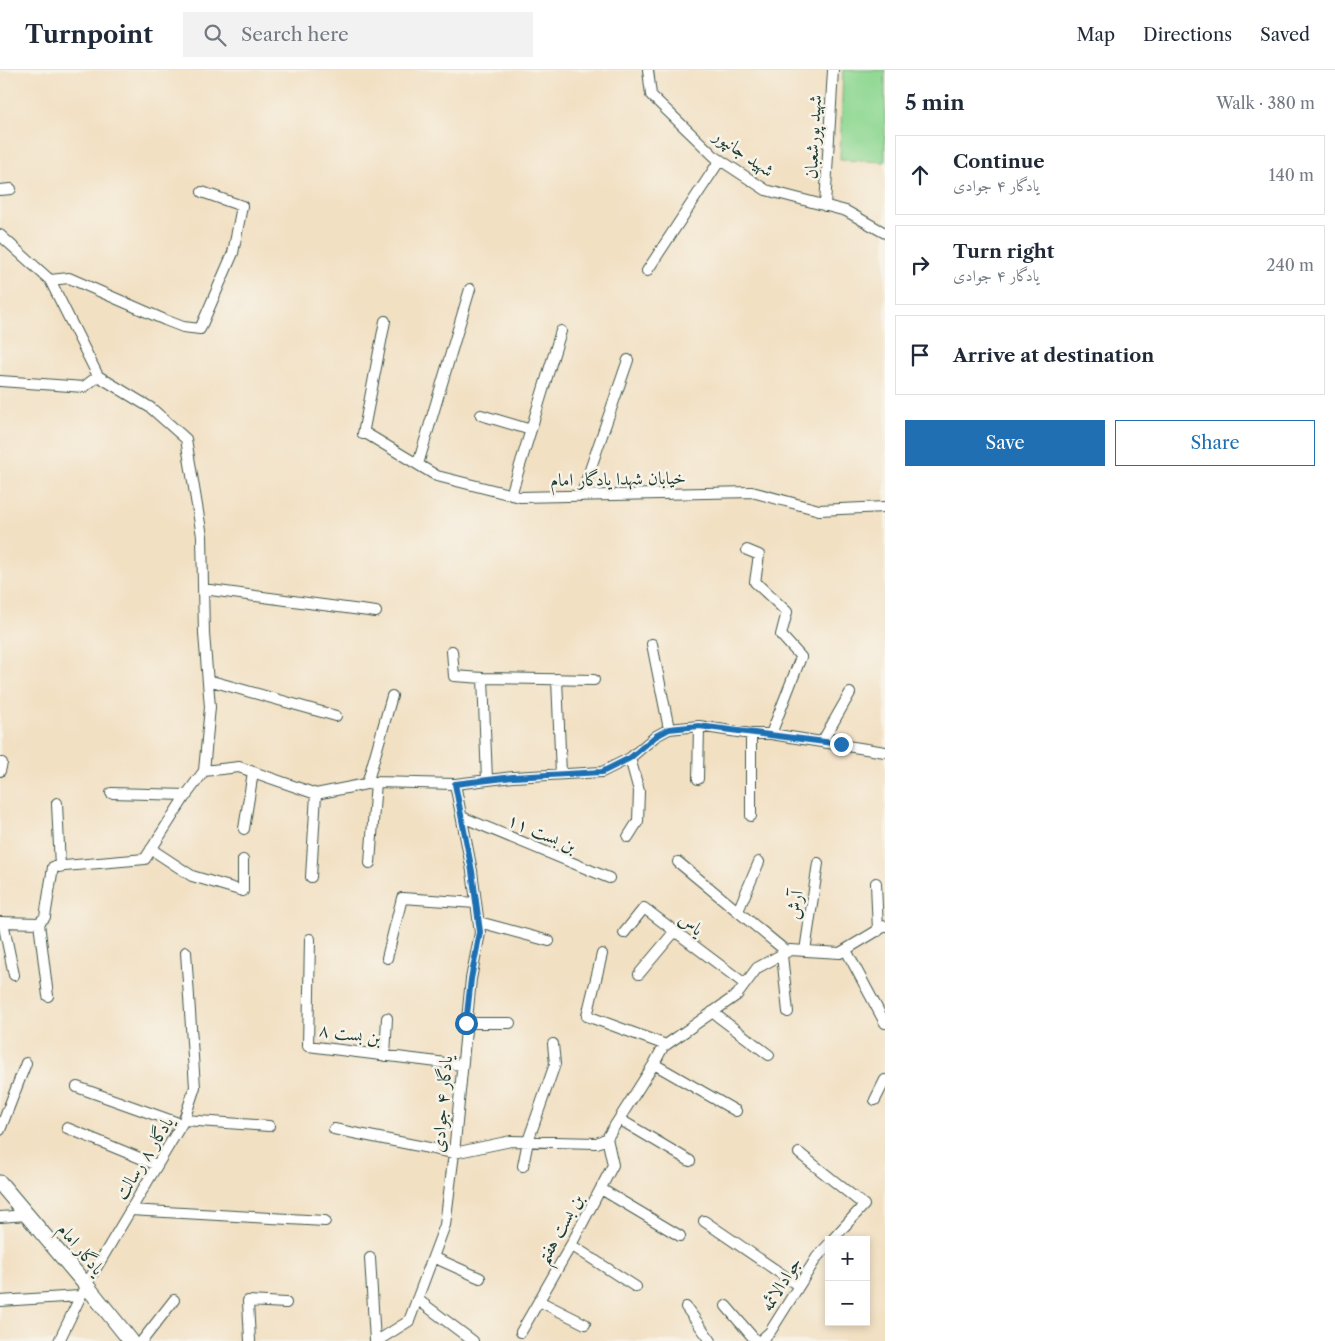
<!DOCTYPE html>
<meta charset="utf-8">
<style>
body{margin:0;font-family:"Libre Caslon Text",Amiri,serif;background:#f2f2f3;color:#1f2937}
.controls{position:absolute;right:15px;bottom:15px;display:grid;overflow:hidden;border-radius:0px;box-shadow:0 2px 8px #0003}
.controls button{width:45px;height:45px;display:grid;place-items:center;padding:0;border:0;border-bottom:1px solid #e0e1e3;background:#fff;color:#1f2937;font:25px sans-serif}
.stop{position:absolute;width:15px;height:15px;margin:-11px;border:4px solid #1f6fb2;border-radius:50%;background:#fff}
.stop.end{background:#1f6fb2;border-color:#fff;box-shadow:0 1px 5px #0008}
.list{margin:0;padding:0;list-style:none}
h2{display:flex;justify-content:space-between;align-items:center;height:65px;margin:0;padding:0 20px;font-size:21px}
h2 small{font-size:16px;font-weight:400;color:#747a83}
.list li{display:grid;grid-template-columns:32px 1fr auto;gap:15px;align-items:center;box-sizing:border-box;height:80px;margin:0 10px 10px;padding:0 10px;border:1px solid #e0e1e3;border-radius:0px}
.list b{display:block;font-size:19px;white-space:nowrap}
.list p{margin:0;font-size:16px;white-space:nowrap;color:#747a83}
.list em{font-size:16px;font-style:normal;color:#747a83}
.actions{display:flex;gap:10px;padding:15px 20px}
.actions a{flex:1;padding:11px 0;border:1px solid #1f6fb2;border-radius:0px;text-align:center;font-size:18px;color:#1f6fb2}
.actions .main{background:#1f6fb2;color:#fff}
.icon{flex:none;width:28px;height:28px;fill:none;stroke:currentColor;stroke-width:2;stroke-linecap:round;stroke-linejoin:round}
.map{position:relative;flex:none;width:885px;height:1271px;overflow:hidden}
header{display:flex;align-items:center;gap:30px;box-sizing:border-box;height:70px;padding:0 25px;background:#fff;border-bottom:1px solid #e0e1e3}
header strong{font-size:24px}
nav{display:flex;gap:28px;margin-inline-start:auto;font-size:18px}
.search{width:350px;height:45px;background:#f2f2f3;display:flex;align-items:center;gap:12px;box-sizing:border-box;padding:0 18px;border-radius:0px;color:#747a83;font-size:19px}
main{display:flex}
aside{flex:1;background:#fff}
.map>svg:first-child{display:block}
.green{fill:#8fd893;stroke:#578a64}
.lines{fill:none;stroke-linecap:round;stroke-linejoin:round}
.street-casing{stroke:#3f5549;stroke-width:12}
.secondary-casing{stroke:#3f5549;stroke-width:17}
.street{stroke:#fff;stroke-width:10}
.secondary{stroke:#fff;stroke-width:15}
.route{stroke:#1f6fb2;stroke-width:6}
.labels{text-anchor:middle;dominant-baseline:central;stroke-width:5;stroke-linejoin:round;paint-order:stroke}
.street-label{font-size:18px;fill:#1f3d34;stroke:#f7f3e8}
</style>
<header>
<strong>Turnpoint</strong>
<div class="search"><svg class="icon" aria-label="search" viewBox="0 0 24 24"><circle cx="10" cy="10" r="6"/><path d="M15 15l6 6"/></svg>Search here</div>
<nav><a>Map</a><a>Directions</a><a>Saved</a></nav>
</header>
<main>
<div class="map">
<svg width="885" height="1271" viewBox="0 0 885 1271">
<rect width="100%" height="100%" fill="#f7f3e8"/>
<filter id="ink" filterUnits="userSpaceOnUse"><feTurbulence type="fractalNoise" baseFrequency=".02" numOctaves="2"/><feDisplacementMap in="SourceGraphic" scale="10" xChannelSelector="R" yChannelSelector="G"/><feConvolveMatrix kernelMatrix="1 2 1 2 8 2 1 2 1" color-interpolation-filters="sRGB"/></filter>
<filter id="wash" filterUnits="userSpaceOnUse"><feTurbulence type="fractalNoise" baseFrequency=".0096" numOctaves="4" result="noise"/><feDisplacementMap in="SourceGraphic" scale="20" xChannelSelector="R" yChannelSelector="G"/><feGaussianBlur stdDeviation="1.12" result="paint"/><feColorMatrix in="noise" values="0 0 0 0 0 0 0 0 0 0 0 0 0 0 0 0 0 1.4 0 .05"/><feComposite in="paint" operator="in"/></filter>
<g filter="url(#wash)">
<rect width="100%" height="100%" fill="#f2e0c3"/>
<path class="green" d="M843 0H885V92L840 90Z"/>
</g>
<g filter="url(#ink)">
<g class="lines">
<defs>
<path id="street" d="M648 0 651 25 714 86 766 120 846 141 885 163
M0 120 11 119
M825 136 833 0
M0 165 50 210 98 306 151 338 186 369 202 466 204 564 210 637 204 701
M647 201 720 90
M50 210 69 208 165 250 183 257 200 259 233 183 242 136 202 122
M0 311 84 317 98 306
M481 345 531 360
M363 364H367L437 406 520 427 752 422 819 440 885 437
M363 364 385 251
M418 394 470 219
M511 425 561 261
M581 426 628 290
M747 480 759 485 755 512 787 542 781 565 801 587 771 664
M203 519 376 542
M652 574 669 659
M452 581 454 606 483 608 594 610
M483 608 487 710
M557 609 561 704
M208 610 336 646
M751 664V746
M822 672 850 623
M0 693H2L0 701
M698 709 699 656
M367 714 392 626
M111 723 187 725
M57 733 60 797
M462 747 609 808
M244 759 253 702
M628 767 638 751 639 721 630 688
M151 779 192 806 243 821V790
M678 792 787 882
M370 793 376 712
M311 807 316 724
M876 813 878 861
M738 841 759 792
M0 852 39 853
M3 852 14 905
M479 852 549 871
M624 863 644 838 745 914
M310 869 308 976 462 995
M846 880 885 953
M805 881 818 793
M602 884 587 946 666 975
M782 885 788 942
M387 888 402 828 476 833
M639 904 675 861
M48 926 39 853 45 847 53 797 145 789 184 728 204 701 239 697 316 724 376 712 455 714
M712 942 769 985
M466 953H510
M385 986 387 948
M77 1017 181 1054
M875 1030 885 1010
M736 1041 654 994 663 977 737 925 757 898 790 880 840 883 885 856
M619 1049 690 1091
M184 1050 195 1017 186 882
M67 1058 157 1095
M334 1059 454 1083 511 1071 597 1073 607 1068 654 994
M0 1060 26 993
M799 1083 864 1135 832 1170
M523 1096 528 1071 555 994 553 974
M601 1119 680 1166
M130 1140 325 1151
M0 1147 27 1145
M704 1151 799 1216
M571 1175 636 1217
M433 1187 480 1208
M370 1188 375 1271
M417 1229 473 1271
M0 1231 80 1226
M539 1231 585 1254
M726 1236 756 1271
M686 1237 711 1271
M521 1262 571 1175 613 1095 607 1068
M59 1271 86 1215 184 1050 269 1056
M142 1271 174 1230
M250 1271 248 1231 286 1233
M377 1271 409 1251 445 1155 454 1083 471 909 480 863 472 801 455 714 513 707 602 702 630 688 656 666 669 659 699 656 751 664H771L885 682
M760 1271 770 1262 817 1187 829 1174"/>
<path id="secondary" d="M0 1113 86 1215 131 1271"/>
</defs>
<use href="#street" class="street-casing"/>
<use href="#secondary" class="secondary-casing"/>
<use href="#street" class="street"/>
<use href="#secondary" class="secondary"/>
</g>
</g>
<g class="lines" filter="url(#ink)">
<path class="route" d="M466 953 471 909 480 862 472 801 455 714 513 707 602 702 630 688 656 666 669 659 699 656 841 674"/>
</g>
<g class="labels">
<g class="street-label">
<text transform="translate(813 67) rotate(-87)">شهید پورشعبان</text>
<text transform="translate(744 83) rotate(35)">شهید جانپور</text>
<text transform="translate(618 409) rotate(-1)">خیابان شهدا یادگار امام</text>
<text transform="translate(542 763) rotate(23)">بن بست ۱۱</text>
<text transform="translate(795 835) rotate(-82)">آرش</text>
<text transform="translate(691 854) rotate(37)">یاس</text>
<text transform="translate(350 964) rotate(8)">بن بست ۸</text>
<text transform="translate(442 1034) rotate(-85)">یادگار ۴ جوادی</text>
<text transform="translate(144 1088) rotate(-58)">یادگار ۸ رسالت</text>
<text transform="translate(560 1159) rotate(-61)">بن بست هفتم</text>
<text transform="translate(81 1179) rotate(50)">یادگار امام</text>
<text transform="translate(781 1214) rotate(-58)">جوادالائمه</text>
</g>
</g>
</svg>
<div class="controls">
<button>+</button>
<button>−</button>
</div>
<div class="stop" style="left:466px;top:953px"></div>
<div class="stop end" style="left:841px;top:674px"></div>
</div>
<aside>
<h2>5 min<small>Walk · 380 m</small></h2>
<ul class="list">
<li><svg class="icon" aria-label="ahead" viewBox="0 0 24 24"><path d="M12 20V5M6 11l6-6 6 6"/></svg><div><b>Continue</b><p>یادگار ۴ جوادی</p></div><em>140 m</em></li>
<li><svg class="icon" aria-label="right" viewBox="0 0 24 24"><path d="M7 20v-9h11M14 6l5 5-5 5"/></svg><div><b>Turn right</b><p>یادگار ۴ جوادی</p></div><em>240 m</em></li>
<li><svg class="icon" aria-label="arrive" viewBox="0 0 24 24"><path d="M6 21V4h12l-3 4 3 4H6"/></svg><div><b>Arrive at destination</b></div></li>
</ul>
<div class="actions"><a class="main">Save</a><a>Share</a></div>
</aside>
</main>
